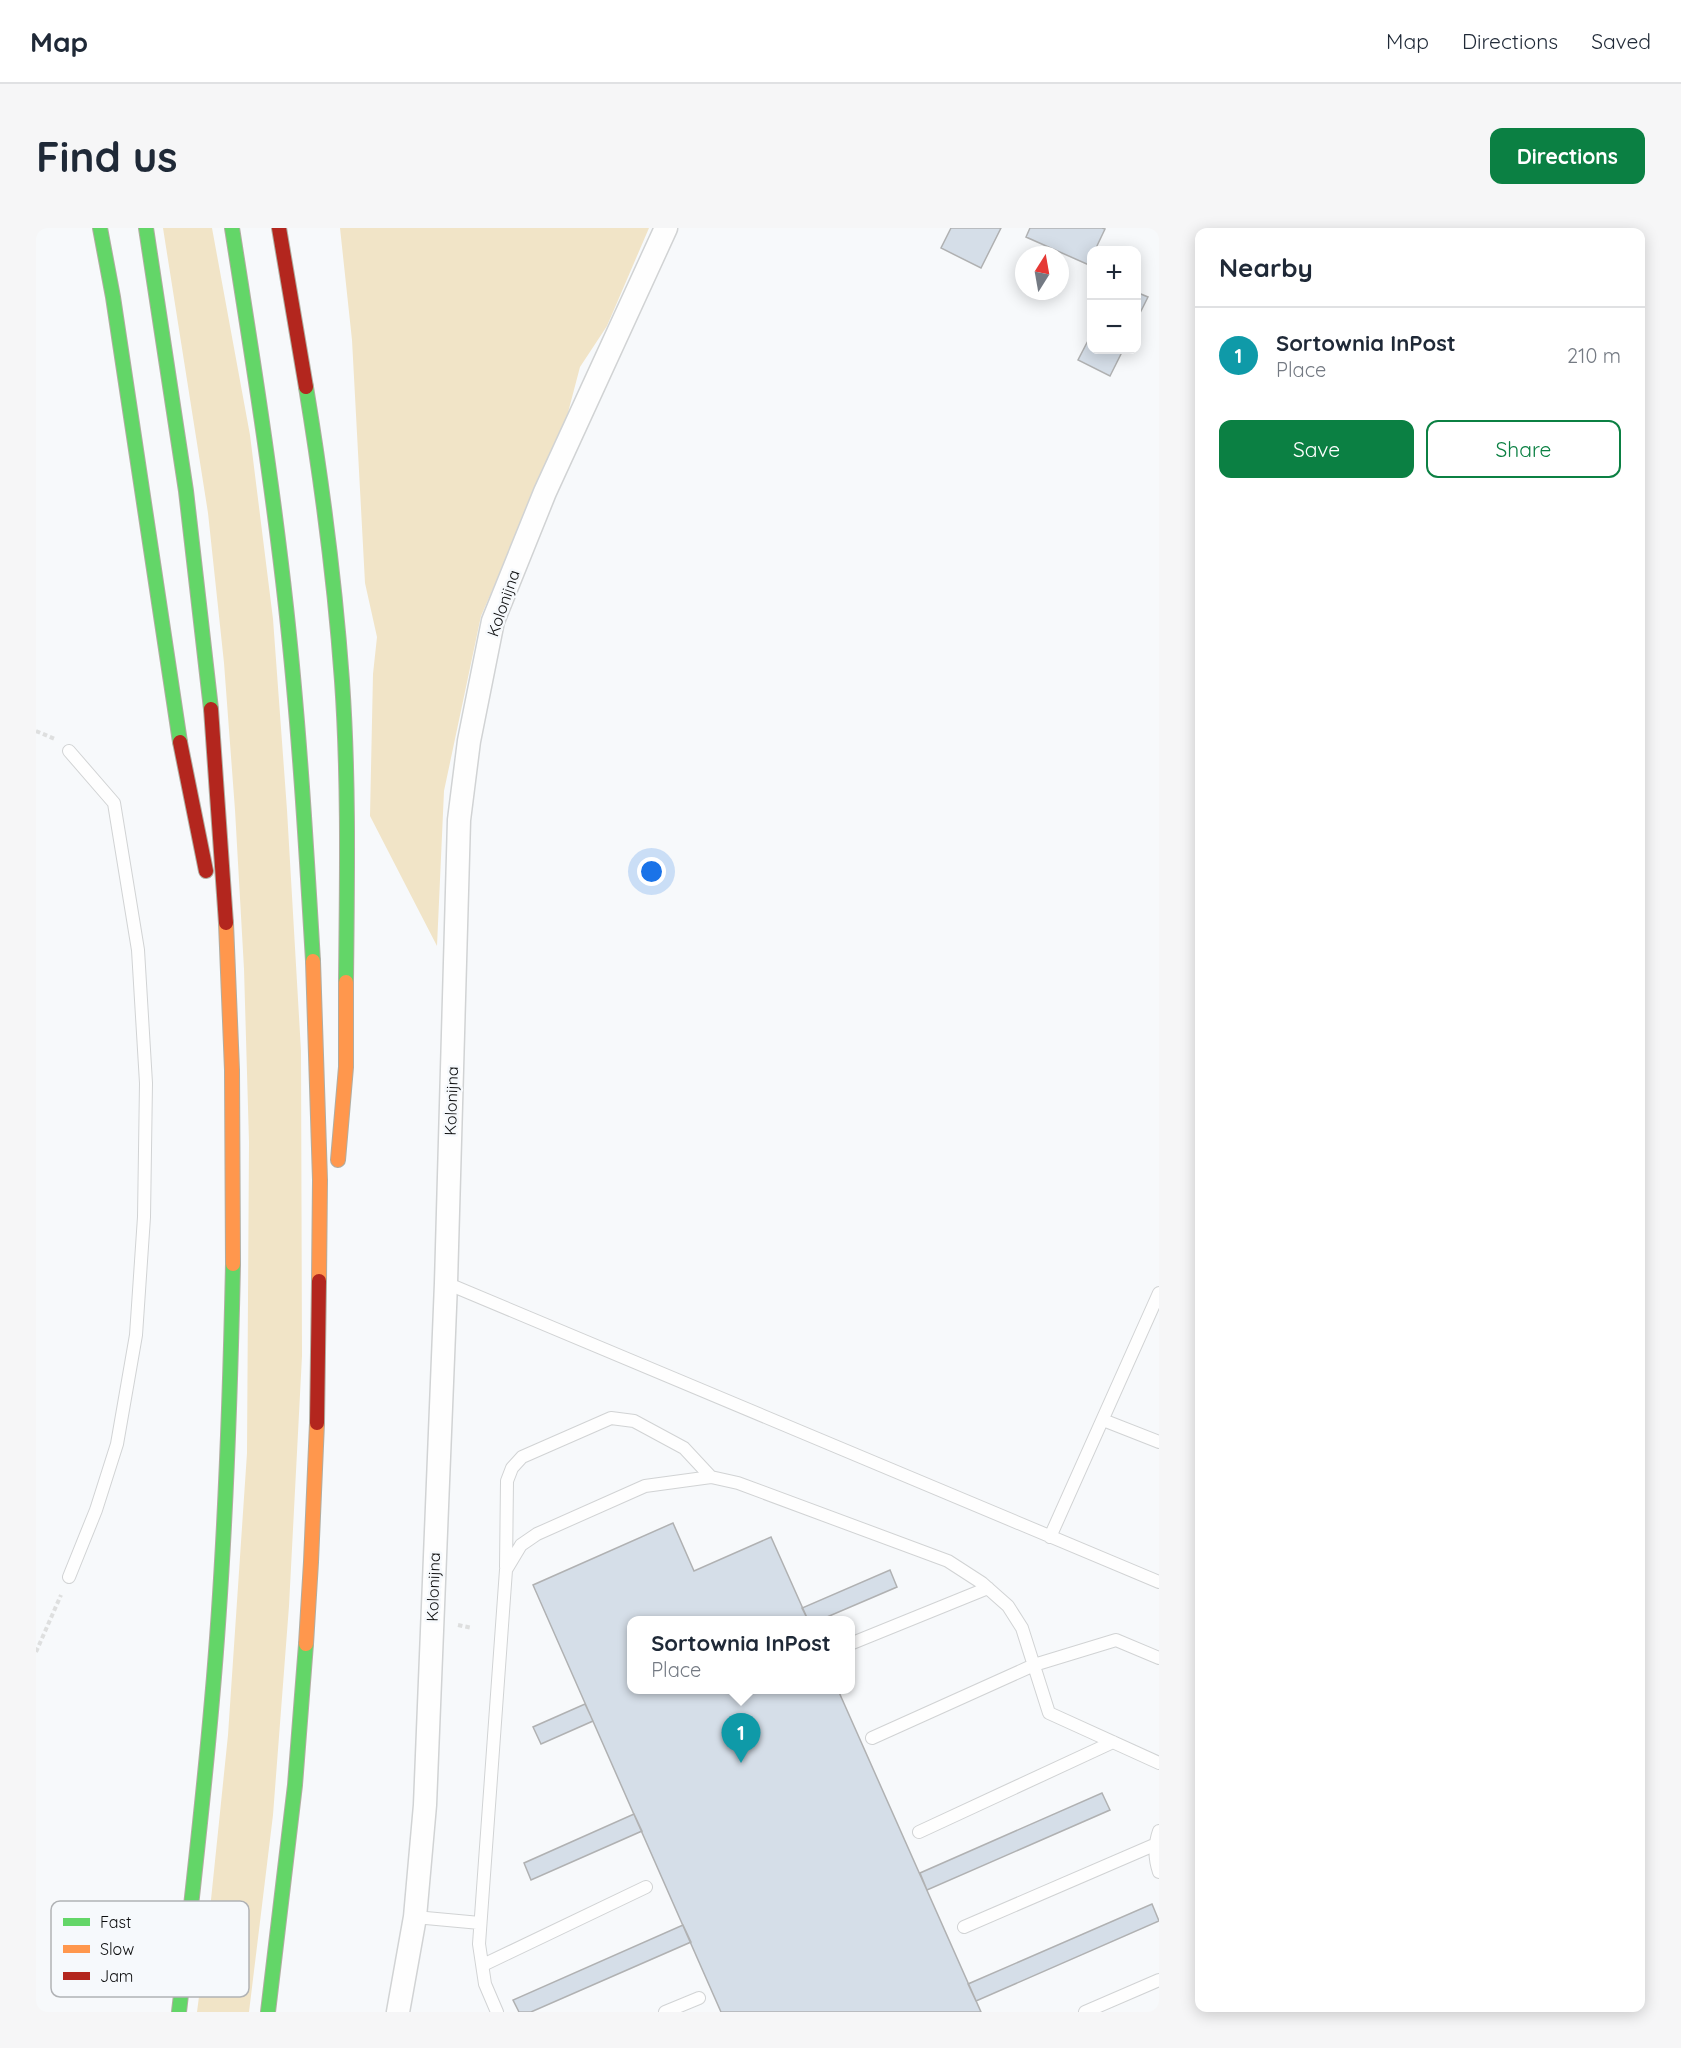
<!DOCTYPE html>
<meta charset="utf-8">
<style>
body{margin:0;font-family:Quicksand,sans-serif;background:#f6f6f7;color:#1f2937}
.controls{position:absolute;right:18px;top:18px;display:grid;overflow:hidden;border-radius:12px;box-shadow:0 3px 15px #0003}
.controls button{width:54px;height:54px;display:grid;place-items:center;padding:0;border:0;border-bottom:2px solid #e0e1e3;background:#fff;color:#1f2937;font:30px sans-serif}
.compass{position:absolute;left:979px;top:18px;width:54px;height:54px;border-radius:50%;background:#fff;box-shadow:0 3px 15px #0003;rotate:11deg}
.you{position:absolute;left:616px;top:644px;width:21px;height:21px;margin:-15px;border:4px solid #fff;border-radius:50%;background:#1a73e8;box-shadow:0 0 0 9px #1a73e833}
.badge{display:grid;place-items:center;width:39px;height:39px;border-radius:50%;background:#0b8043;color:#fff;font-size:20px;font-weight:700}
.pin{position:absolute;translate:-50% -50px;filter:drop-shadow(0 2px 3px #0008)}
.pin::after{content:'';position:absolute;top:32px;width:21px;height:18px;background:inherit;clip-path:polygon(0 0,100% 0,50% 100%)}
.popup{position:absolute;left:591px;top:1388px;width:228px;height:78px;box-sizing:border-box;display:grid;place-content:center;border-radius:12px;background:#fff;filter:drop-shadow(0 2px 4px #0005);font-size:20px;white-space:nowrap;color:#747a83}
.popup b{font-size:22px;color:#1f2937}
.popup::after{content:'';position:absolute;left:50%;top:100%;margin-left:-12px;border:12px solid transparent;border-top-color:#fff}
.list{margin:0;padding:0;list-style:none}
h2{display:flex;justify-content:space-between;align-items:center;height:78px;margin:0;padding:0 24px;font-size:26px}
h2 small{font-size:20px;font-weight:400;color:#747a83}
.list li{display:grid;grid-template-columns:39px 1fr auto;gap:18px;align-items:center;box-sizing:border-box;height:96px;padding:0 24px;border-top:2px solid #e0e1e3}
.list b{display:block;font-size:22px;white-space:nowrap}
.list p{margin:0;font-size:20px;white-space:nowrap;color:#747a83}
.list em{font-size:20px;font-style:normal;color:#747a83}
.actions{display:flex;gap:12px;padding:18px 24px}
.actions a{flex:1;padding:14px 0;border:2px solid #0b8043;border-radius:12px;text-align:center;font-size:21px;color:#0b8043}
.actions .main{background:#0b8043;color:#fff}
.map{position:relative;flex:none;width:1123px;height:1784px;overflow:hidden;border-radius:12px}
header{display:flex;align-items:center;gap:36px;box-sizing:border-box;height:84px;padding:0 30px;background:#fff;border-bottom:2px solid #e0e1e3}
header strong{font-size:28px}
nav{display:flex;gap:33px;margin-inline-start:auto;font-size:21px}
.intro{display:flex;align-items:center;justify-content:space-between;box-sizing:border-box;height:144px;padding:0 36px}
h1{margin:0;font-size:42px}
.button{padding:15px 27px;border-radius:12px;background:#0b8043;color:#fff;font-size:21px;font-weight:700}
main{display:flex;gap:36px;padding:0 36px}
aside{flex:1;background:#fff;border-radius:12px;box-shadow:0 3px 15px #0003}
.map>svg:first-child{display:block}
.green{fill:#f1e4c7}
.building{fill:#d5dee8;stroke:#b0b1b2;stroke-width:1.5}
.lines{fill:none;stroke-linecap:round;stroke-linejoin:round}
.lane-casing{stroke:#d1d3d4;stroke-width:14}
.street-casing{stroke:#d1d3d4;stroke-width:25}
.fast-casing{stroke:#b1ada1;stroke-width:16}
.slow-casing{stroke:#b1ada1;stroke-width:16}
.jam-casing{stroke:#b1ada1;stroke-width:16}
.path{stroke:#dedfdf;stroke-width:4;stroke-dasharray:4.5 3;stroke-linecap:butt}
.lane{stroke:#fefefe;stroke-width:12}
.street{stroke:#fefefe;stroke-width:22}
.fast{stroke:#63d668;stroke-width:14}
.slow{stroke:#ff974d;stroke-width:14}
.jam{stroke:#b3261e;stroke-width:14}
.labels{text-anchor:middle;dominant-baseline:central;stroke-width:5;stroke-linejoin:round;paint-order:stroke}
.street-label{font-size:16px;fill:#0c0d0e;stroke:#f6f9fc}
.key{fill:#f6f9fc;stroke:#b0b2b5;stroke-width:1.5}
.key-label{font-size:16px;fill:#0c0d0e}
</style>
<header>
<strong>Map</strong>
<nav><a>Map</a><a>Directions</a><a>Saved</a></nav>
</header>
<div class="intro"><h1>Find us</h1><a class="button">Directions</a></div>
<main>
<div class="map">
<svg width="1123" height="1784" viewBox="0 0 1123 1784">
<rect width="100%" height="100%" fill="#f7f9fb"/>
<path class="green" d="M127 0H176L214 207 237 391 251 582 265 823 266 1128 253 1378 237 1587 213 1784H161L173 1691 192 1507 211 1225 213 914 208 741 199 582 188 435 172 285Z
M304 0H613L571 98 544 139 529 196 445 388 408 563 401 718 334 588 337 446 341 409 329 355 316 112Z"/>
<path class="building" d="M915 0H965L945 40 905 20Z
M994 0H1066L1069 1 1059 22H1056V31L1053 37 990 9Z
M1100 64 1112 69 1100 93Z
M1056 105V122H1087L1074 148 1042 132Z
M637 1295 658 1343 735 1309 772 1392H596V1462H802L945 1784H685L497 1357Z
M854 1342 861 1359 784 1392H772L766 1380Z
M549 1476 557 1493 505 1516 497 1499Z
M1066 1565 1074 1582 891 1662 884 1645Z
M598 1586 606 1603 495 1652 488 1635Z
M1116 1676 1123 1693 940 1773 932 1756Z
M647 1697 655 1714 495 1784H483L477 1772Z"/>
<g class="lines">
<defs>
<path id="lane" d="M33 523 78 575 102 722 110 855 108 989 100 1107 81 1216 60 1282 33 1349
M410 1055 1123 1354
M1067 1192 1123 1214
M1014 1309 1123 1065
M470 1339 471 1253 476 1240 486 1229 575 1190 598 1193 648 1220 675 1249
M814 1416 952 1360
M836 1510 998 1437 1080 1412 1123 1430
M1123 1603C1118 1617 1118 1629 1123 1644
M883 1604 1077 1514
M379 1689 444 1695
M928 1699 1118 1617
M447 1737 610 1659
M461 1784 449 1756 443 1716 470 1342 485 1317 501 1306 609 1258 675 1249 702 1255 912 1333 946 1355 972 1378 986 1400 1013 1485 1123 1535
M629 1784 663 1770
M1049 1784 1123 1752"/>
<path id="street" d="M362 1784 379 1689 389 1577 410 1055 423 592 433 513 457 393 509 264 630 0"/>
<path id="fast" d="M64 0 77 69 144 514
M110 0 150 263 175 481
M196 0C216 126 236 252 250 379 263 496 270 615 277 733
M270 159C286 256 299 354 306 453 313 553 311 654 310 754
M143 1784C155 1680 167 1576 176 1472 189 1327 194 1181 197 1036
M232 1784 259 1557 270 1416"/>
<path id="slow" d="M190 695 196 842 197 1036
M277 733 284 952 283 1053
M302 932 310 839V754
M270 1416 275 1334 281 1195"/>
<path id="jam" d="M243 0 270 159
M175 481 190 695
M144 514 170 643
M281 1195 283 1053"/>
</defs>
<use href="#lane" class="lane-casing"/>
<use href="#street" class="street-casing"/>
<use href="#fast" class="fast-casing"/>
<use href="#slow" class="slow-casing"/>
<use href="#jam" class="jam-casing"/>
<path class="path" d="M0 503 19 511
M422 1397 436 1400
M0 1424 25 1367"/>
<use href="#lane" class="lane"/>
<use href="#street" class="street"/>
<use href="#fast" class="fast"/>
<use href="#slow" class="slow"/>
<use href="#jam" class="jam"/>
</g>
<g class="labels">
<g class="street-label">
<text transform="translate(467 375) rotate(-71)">Kolonijna</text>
<text transform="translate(415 873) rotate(-88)">Kolonijna</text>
<text transform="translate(397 1359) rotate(-88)">Kolonijna</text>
</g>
</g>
<rect x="15" y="1673" width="198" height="96" rx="9" class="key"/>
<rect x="27" y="1690" width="27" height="8" fill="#63d668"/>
<rect x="27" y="1717" width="27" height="8" fill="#ff974d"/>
<rect x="27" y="1744" width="27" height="8" fill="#b3261e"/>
<g class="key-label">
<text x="64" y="1700">Fast</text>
<text x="64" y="1727">Slow</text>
<text x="64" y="1754">Jam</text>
</g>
</svg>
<div class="controls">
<button>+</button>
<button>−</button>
</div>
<svg class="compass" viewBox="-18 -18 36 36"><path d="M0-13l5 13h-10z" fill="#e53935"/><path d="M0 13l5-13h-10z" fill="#747a83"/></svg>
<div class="you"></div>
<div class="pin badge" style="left:705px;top:1535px;background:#0f9aa8">1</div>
<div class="popup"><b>Sortownia InPost</b>Place</div>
</div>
<aside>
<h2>Nearby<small></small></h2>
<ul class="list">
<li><span class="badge" style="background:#0f9aa8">1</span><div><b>Sortownia InPost</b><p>Place</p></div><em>210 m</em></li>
</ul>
<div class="actions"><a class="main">Save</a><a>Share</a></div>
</aside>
</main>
